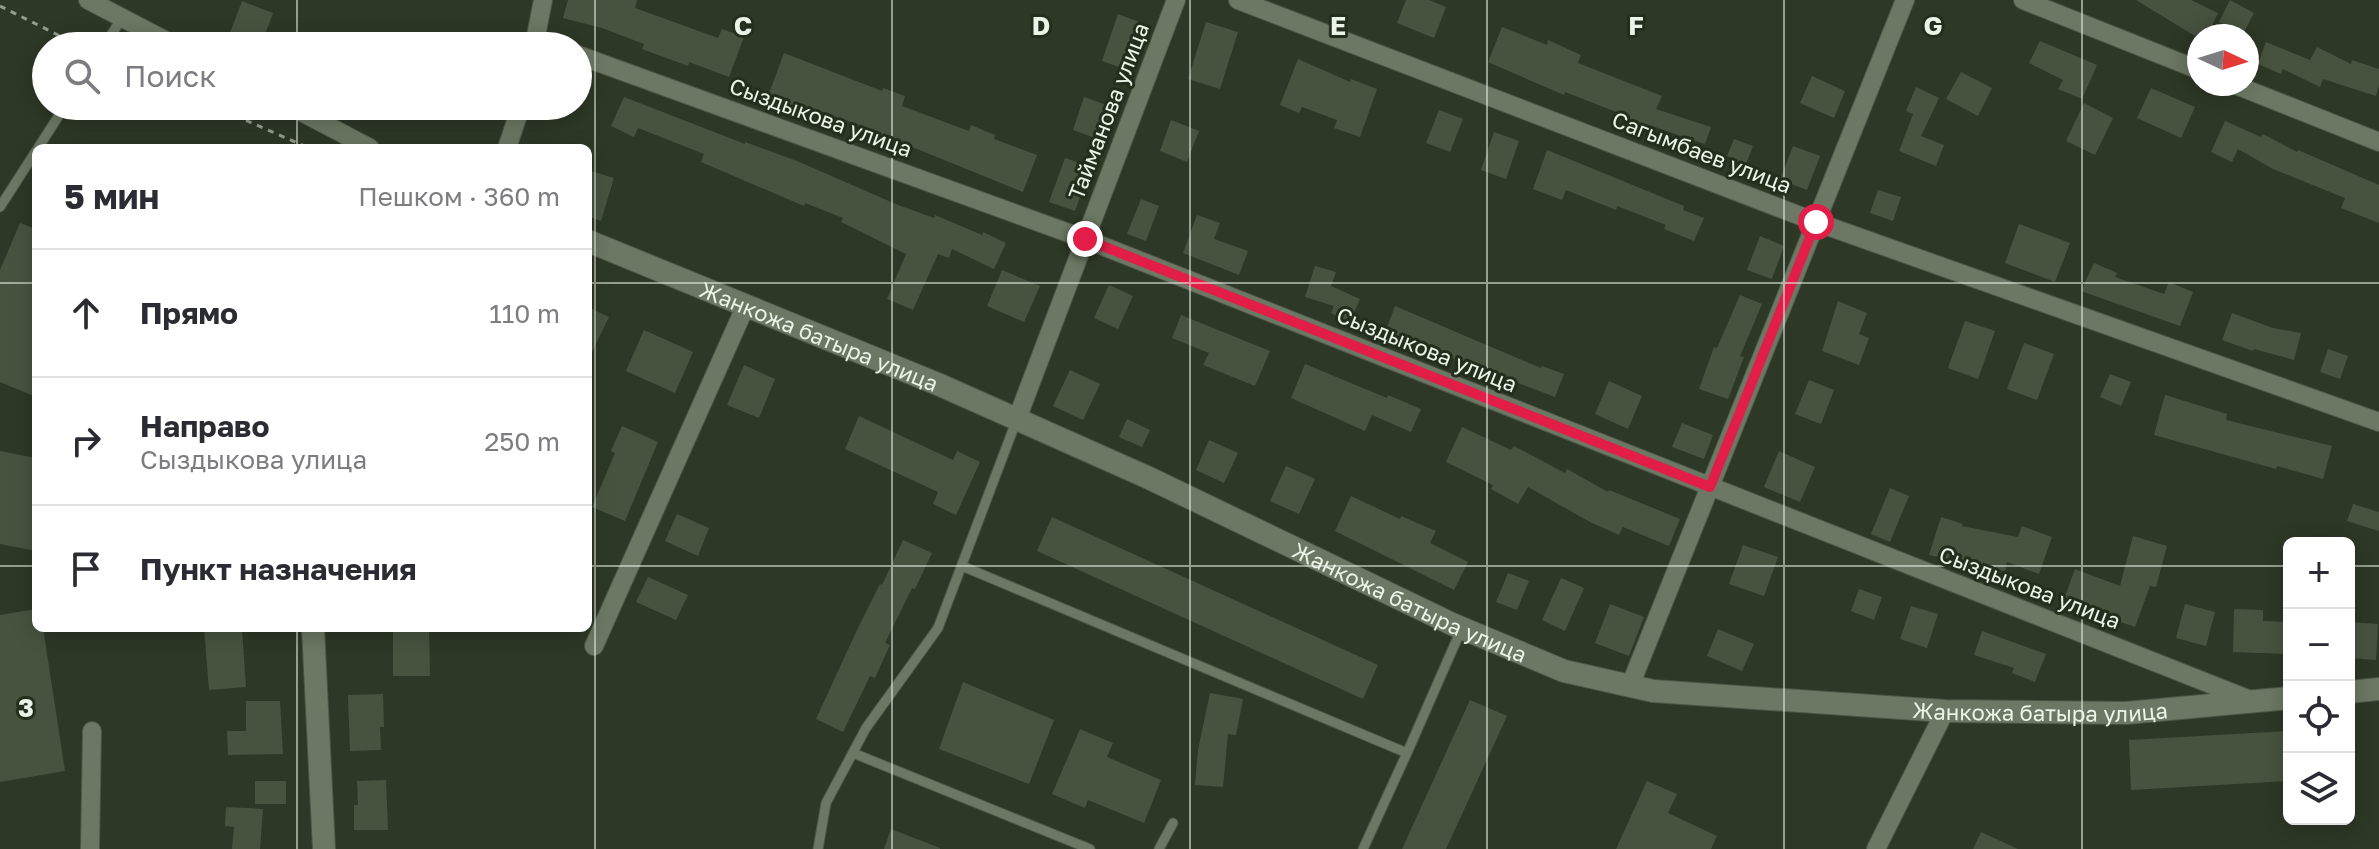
<!DOCTYPE html>
<html lang="ru">
<meta charset="utf-8">
<style>
body{margin:0;font-family:"Golos Text",sans-serif;background:#f7f7f7;color:#2b2b33}
.controls{position:absolute;right:24px;bottom:24px;display:grid;overflow:hidden;border-radius:12px;box-shadow:0 4px 20px #0003}
.controls button{width:72px;height:72px;display:grid;place-items:center;padding:0;border:0;border-bottom:2px solid #e1e1e2;background:#fff;color:#2b2b33;font:40px sans-serif}
.compass{position:absolute;left:2187px;top:24px;width:72px;height:72px;border-radius:50%;background:#fff;box-shadow:0 4px 20px #0003;rotate:94deg}
.stop{position:absolute;width:24px;height:24px;margin:-18px;border:6px solid #e11d48;border-radius:50%;background:#fff}
.stop.end{background:#e11d48;border-color:#fff;box-shadow:0 2px 8px #0008}
.list{margin:0;padding:0;list-style:none}
h2{display:flex;justify-content:space-between;align-items:center;height:104px;margin:0;padding:0 32px;font-size:34px}
h2 small{font-size:26px;font-weight:400;color:#7c7c81}
.list li{display:grid;grid-template-columns:52px 1fr auto;gap:24px;align-items:center;box-sizing:border-box;height:128px;padding:0 32px;border-top:2px solid #e1e1e2}
.list b{display:block;font-size:30px;white-space:nowrap}
.list p{margin:0;font-size:26px;white-space:nowrap;color:#7c7c81}
.list em{font-size:26px;font-style:normal;color:#7c7c81}
.icon{flex:none;width:44px;height:44px;fill:none;stroke:currentColor;stroke-width:2;stroke-linecap:round;stroke-linejoin:round}
.map{position:relative;flex:none;width:2379px;height:849px;overflow:hidden}
.search{position:absolute;background:#fff;box-shadow:0 4px 20px #0003;left:32px;top:32px;width:560px;height:88px;display:flex;align-items:center;gap:20px;box-sizing:border-box;padding:0 28px;border-radius:44px;color:#7c7c81;font-size:30px}
.panel{position:absolute;background:#fff;box-shadow:0 4px 20px #0003;left:32px;top:144px;width:560px;height:488px;border-radius:12px}
.map>svg:first-child{display:block}
.building{fill:#48533f}
.lines{fill:none;stroke-linecap:round;stroke-linejoin:round}
.service-casing{stroke:#4e5646;stroke-width:11}
.minor-casing{stroke:#4e5646;stroke-width:20}
.tertiary-casing{stroke:#4e5646;stroke-width:24}
.path{stroke:#949d8e;stroke-width:3;stroke-dasharray:6 6;stroke-linecap:butt}
.service{stroke:#6c7863;stroke-width:9}
.minor{stroke:#6c7863;stroke-width:18}
.tertiary{stroke:#6c7863;stroke-width:22}
.route{stroke:#e11d48;stroke-width:10}
.grid{fill:none;stroke:#ecf3e7;stroke-width:2;stroke-opacity:0.55}
.labels{text-anchor:middle;dominant-baseline:central;stroke-width:6;stroke-linejoin:round;paint-order:stroke}
.street-label{font-size:22px;fill:#ecf3e7;stroke:#242e1c}
.grid-label{font-size:26px;text-anchor:middle;font-weight:bold;fill:#ecf3e7;stroke:#242e1c;stroke-width:6;stroke-linejoin:round;paint-order:stroke}
</style>
<div class="map">
<svg width="2379" height="849" viewBox="0 0 2379 849">
<rect width="100%" height="100%" fill="#2e3826"/>
<path class="building" d="M568 0H637L635 8 718 38 722 29 744 37 729 77 689 62 688 66 642 49 644 44 602 28 563 18Z
M1406 0H1429L1446 7 1434 38 1397 23Z
M2136 0H2191L2218 13 2207 36H2195Z
M2230 0 2254 13 2243 34 2219 22Z
M242 1 273 13 261 46H250L228 38Z
M1118 14 1147 25 1130 71 1102 61Z
M1206 22 1238 32 1220 89 1188 79Z
M1502 27 1547 45 1548 40 1581 55 1578 63 1662 96 1656 109 1711 127 1705 144 1649 125 1648 128 1618 114 1619 113 1565 92 1564 95 1488 62Z
M2040 41 2097 65 2082 99 2058 89 2063 80 2029 63Z
M2266 42 2310 60 2317 47 2351 64 2352 60 2379 69V85L2376 96 2323 79 2320 87 2283 69 2281 74 2258 64Z
M784 53 882 91 883 88 905 96 902 106 969 131 971 125 995 135 994 139 1037 155 1023 192 890 138 889 140 867 132 868 128 814 109 812 113 768 96Z
M1298 59 1350 82 1351 79 1377 89 1360 137 1334 128 1337 120 1302 107 1299 113 1280 105Z
M1961 72 1992 88 1978 116 1946 99Z
M1812 76 1845 91 1834 118 1800 103Z
M1916 87 1939 98 1921 136 1944 145 1936 166 1899 151 1913 114 1906 111Z
M2151 88 2195 107 2181 138 2137 118Z
M624 97 745 144V142L797 161 898 205 934 218 935 215 982 235 983 232 1006 243 994 269 952 249 949 258 938 254 913 310 887 299 906 254 841 222 843 218 805 203 804 206 701 162 704 154 638 128 634 137 611 126Z
M1084 97 1112 107 1101 140 1073 130Z
M2084 103 2113 118 2095 155 2066 141Z
M1439 110 1463 119 1450 152 1426 143Z
M1171 120 1199 131 1187 162 1160 151Z
M2225 121 2261 137 2263 134 2297 152 2298 150 2379 185V223L2341 208 2345 198 2273 169 2238 149 2232 162 2211 152Z
M1494 132 1519 141 1506 179 1481 170Z
M1734 139 1753 146 1746 164 1727 156Z
M1793 146 1820 156 1807 190 1780 180Z
M1547 150 1684 206 1683 210 1704 218 1694 241 1664 229 1666 225 1617 206 1616 210 1566 190 1562 200 1533 189Z
M1065 158 1091 167 1075 211 1049 202Z
M588 170 614 178 601 221 588 216Z
M1878 190 1901 197 1893 221 1870 213Z
M1141 199 1159 206 1146 241 1127 234Z
M1197 215 1220 223 1214 239 1248 251 1239 275 1183 253Z
M20 223 36 229V397L0 382V270Z
M2019 224 2070 243 2055 282 2005 263Z
M1760 236 1784 246 1772 279 1747 270Z
M2094 263 2117 273 2115 277 2164 294 2169 282 2193 292 2180 326 2081 291Z
M1315 266 1336 272 1331 286 1360 299 1350 322 1331 313 1334 306 1305 297Z
M1002 270 1040 286 1024 322 987 306Z
M1109 285 1133 296 1118 329 1094 318Z
M1740 295 1762 304 1740 356 1744 357 1728 399 1699 389 1714 347 1717 348Z
M1838 301 1867 313 1859 334 1869 338 1859 365 1822 351Z
M1395 306 1541 368 1542 366 1564 374 1555 397 1385 333Z
M588 307 609 317 588 360Z
M2232 313 2273 328 2301 333 2294 360 2254 349 2253 351 2222 340Z
M1181 315 1270 351 1255 386 1203 365 1209 353 1172 338Z
M1965 321 1995 331 1978 379 1948 368Z
M644 330 693 352 675 393 626 371Z
M2024 343 2054 354 2037 400 2007 389Z
M2328 349 2348 356 2340 379 2320 372Z
M1305 364 1387 398 1388 395 1421 409 1411 432 1372 415 1365 431 1291 398Z
M744 365 775 379 759 418 727 405Z
M1070 370 1100 384 1083 420 1053 406Z
M2110 374 2131 382 2121 406 2100 397Z
M1809 380 1834 390 1821 424 1795 414Z
M1609 381 1642 396 1628 429 1595 414Z
M2165 395 2227 414 2226 420 2332 446 2323 479 2277 466 2276 469 2154 435Z
M859 416 953 460 957 451 980 462 956 515 933 504 938 492 845 449Z
M1127 419 1150 430 1142 447 1119 437Z
M1682 423 1713 435 1704 459 1672 447Z
M622 426 658 442 625 521 592 507 615 453 611 451Z
M1462 427 1511 450 1514 446 1565 473 1567 469 1608 492 1609 490 1680 519 1669 546 1623 527 1619 535 1590 522 1528 487 1518 504 1491 489 1493 485 1446 462Z
M1209 440 1238 453 1224 483 1196 470Z
M0 451 36 458V551L0 544Z
M1779 451 1815 467 1800 502 1764 487Z
M1286 466 1315 479 1299 514 1270 501Z
M1890 488 1909 496 1890 542 1871 534Z
M1351 496 1400 519 1401 516 1436 531 1430 543 1468 562 1454 590 1335 531Z
M2353 504 2379 512V531L2347 521Z
M677 514 709 528 698 556 665 541Z
M1052 517 1378 665 1363 699 1037 551Z
M1941 517 1963 524 1962 526 2018 537 2022 526 2052 537 2039 574 2007 562 2005 571 1929 555Z
M2133 536 2167 546 2156 587 2150 586 2135 627 2063 602 2075 569 2120 586Z
M903 540 932 553 915 589 912 588 885 643 890 645 875 678 870 676 843 732 816 719 857 630 880 584 882 585Z
M1743 545 1778 557 1764 596 1729 584Z
M1508 573 1529 581 1517 610 1496 602Z
M648 577 688 595 676 620 636 602Z
M1561 578 1584 588 1565 631 1542 620Z
M1859 589 1882 597 1874 620 1851 611Z
M1610 604 1644 617 1629 656 1595 643Z
M2185 604 2215 612 2206 646 2176 638Z
M1911 606 1938 614 1927 648 1900 639Z
M36 609V628H43L65 771 0 782V615Z
M2234 609 2263 610V621L2289 622V654L2233 652Z
M2351 622 2378 624 2376 660 2349 658Z
M204 628H242L246 687 209 690Z
M393 628H429L430 676H393Z
M1718 629 1754 644 1742 671 1707 656Z
M1982 631 2046 654 2035 682 2012 673 2014 668 1974 655Z
M963 682 1054 720 1029 784 939 749Z
M1210 693 1243 699 1236 735 1228 734 1223 787 1195 785 1198 750Z
M383 694 384 727H380L381 750 350 751 348 695Z
M1470 700 1507 716 1446 849H1402Z
M246 701H280L283 754 228 755 227 731H246Z
M1080 729 1113 743 1107 757 1161 780 1144 823 1088 800 1085 808 1052 794Z
M2289 731V781L2131 790 2129 740Z
M386 780 388 830H354V805H358L357 781Z
M255 781H286V804H255Z
M1647 781 1677 794 1668 813 1717 836 1711 849H1616Z
M226 807 263 809 260 849H232L234 827 225 826Z
M891 829 940 848V849H884Z
M1981 832 2018 849H1973Z"/>
<g class="lines">
<defs>
<path id="service" d="M104 46 122 18
M38 148 65 106
M0 207 36 151
M962 566 1407 753 1461 630
M853 753 1090 849
M818 849 826 803 866 728 938 628 1017 419
M1159 849 1173 823
M1363 849 1407 753"/>
<path id="minor" d="M88 0 176 46
M1238 0 1816 222 2379 422
M2023 0 2199 70
M534 46 543 0
M578 55 1085 239 2253 701
M2233 84 2379 142
M290 106 370 148
M507 148 521 106
M1017 419 1176 0
M594 646 746 305
M1630 686 1905 0
M90 849 92 731
M1876 849 1945 711"/>
<g id="tertiary">
<path id="s1" d="M588 241 940 385 1149 478 1452 624 1564 671 1653 691 1945 711 2126 713 2289 698"/>
<path d="M313 628 324 849"/>
<path d="M2349 692 2379 689"/>
</g>
</defs>
<use href="#service" class="service-casing"/>
<use href="#minor" class="minor-casing"/>
<use href="#tertiary" class="tertiary-casing"/>
<path class="path" d="M0 6 80 46
M213 106 309 148"/>
<use href="#service" class="service"/>
<use href="#minor" class="minor"/>
<use href="#tertiary" class="tertiary"/>
</g>
<g class="lines">
<path class="route" d="M1085 239 1710 487 1816 222"/>
</g>
<path class="grid" d="M297 0V46M595 0V849M892 0V849M1190 0V849M1487 0V849M1784 0V849M2082 0V849M297 106V148M0 283H36M588 283H2379M0 566H36M588 566H2289M2349 566H2379M297 628V849"/>
<g class="labels">
<g class="street-label">
<text transform="translate(1108 111) rotate(-69)">Тайманова улица</text>
<text transform="translate(821 117) rotate(20)">Сыздыкова улица</text>
<text transform="translate(1702 152) rotate(21)">Сагымбаев улица</text>
<text stroke="none"><textPath href="#s1" startOffset="250">Жанкожа батыра улица</textPath></text>
<text transform="translate(1427 349) rotate(22)">Сыздыкова улица</text>
<text transform="translate(2030 587) rotate(21)">Сыздыкова улица</text>
<text stroke="none"><textPath href="#s1" startOffset="898">Жанкожа батыра улица</textPath></text>
<text stroke="none"><textPath href="#s1" startOffset="1546">Жанкожа батыра улица</textPath></text>
</g>
</g>
<g class="grid-label">
<text x="743" y="35">C</text>
<text x="1041" y="35">D</text>
<text x="1338" y="35">E</text>
<text x="1636" y="35">F</text>
<text x="1933" y="35">G</text>
<text x="26" y="717">3</text>
</g>
</svg>
<div class="controls">
<button>+</button>
<button>−</button>
<button><svg class="icon" aria-label="locate" viewBox="0 0 24 24"><circle cx="12" cy="12" r="6"/><path d="M12 2v4M12 18v4M2 12h4M18 12h4"/></svg></button>
<button><svg class="icon" aria-label="layers" viewBox="0 0 24 24"><path d="M12 4l9 5-9 5-9-5zM3 14l9 5 9-5"/></svg></button>
</div>
<svg class="compass" viewBox="-18 -18 36 36"><path d="M0-13l5 13h-10z" fill="#e53935"/><path d="M0 13l5-13h-10z" fill="#7c7c81"/></svg>
<div class="stop" style="left:1816px;top:222px"></div>
<div class="stop end" style="left:1085px;top:239px"></div>
<div class="search"><svg class="icon" aria-label="search" viewBox="0 0 24 24"><circle cx="10" cy="10" r="6"/><path d="M15 15l6 6"/></svg>Поиск</div>
<section class="panel">
<h2>5 мин<small>Пешком · 360 m</small></h2>
<ul class="list">
<li><svg class="icon" aria-label="ahead" viewBox="0 0 24 24"><path d="M12 20V5M6 11l6-6 6 6"/></svg><div><b>Прямо</b></div><em>110 m</em></li>
<li><svg class="icon" aria-label="right" viewBox="0 0 24 24"><path d="M7 20v-9h11M14 6l5 5-5 5"/></svg><div><b>Направо</b><p>Сыздыкова улица</p></div><em>250 m</em></li>
<li><svg class="icon" aria-label="arrive" viewBox="0 0 24 24"><path d="M6 21V4h12l-3 4 3 4H6"/></svg><div><b>Пункт назначения</b></div></li>
</ul>
</section>
</div>
